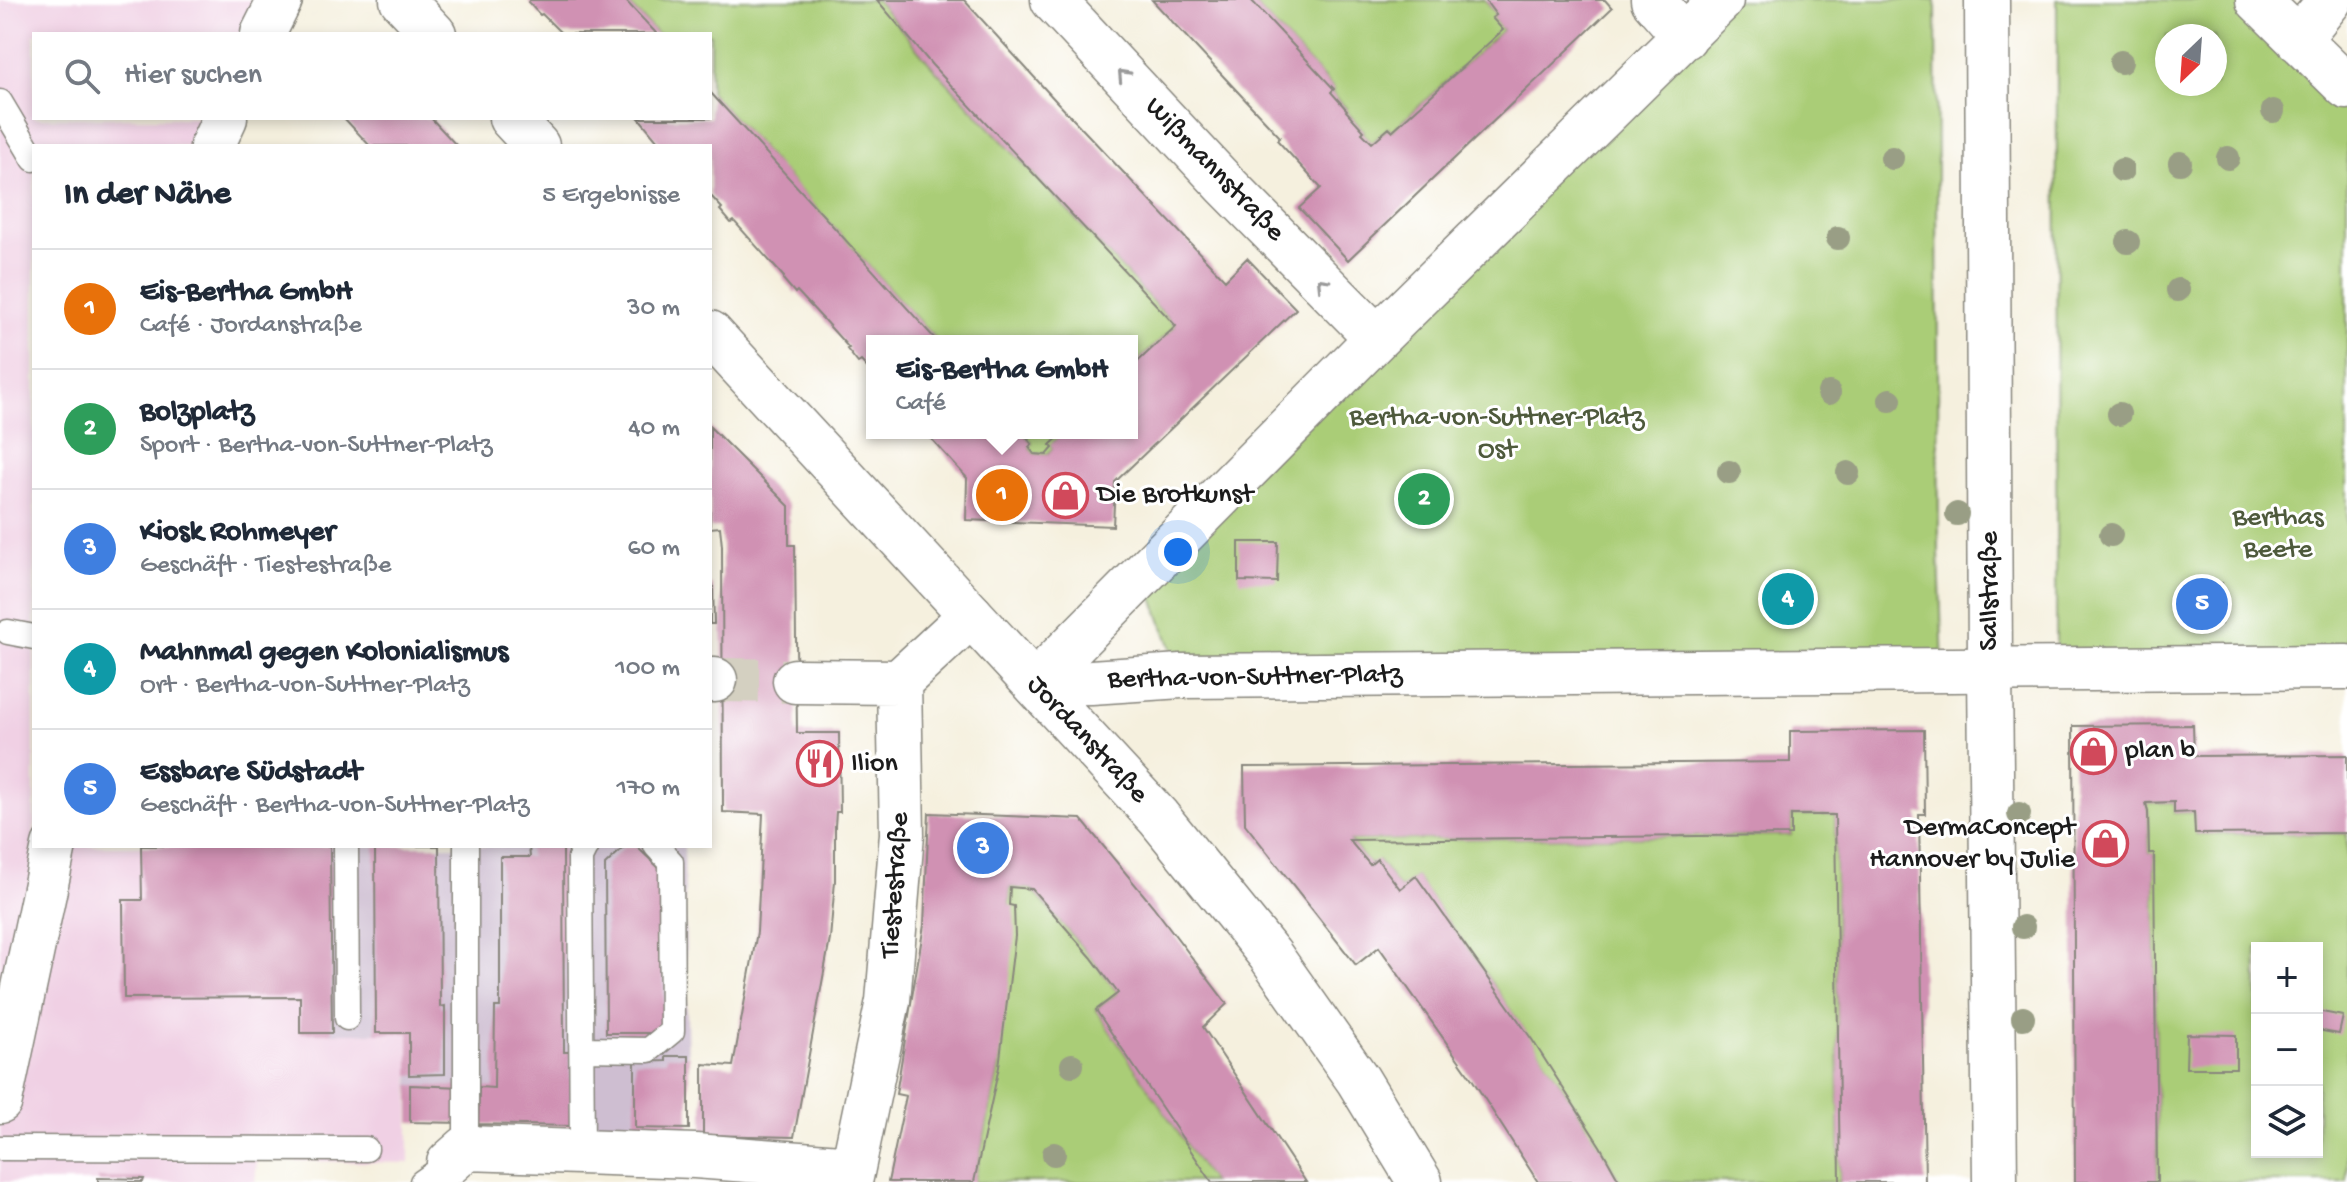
<!DOCTYPE html>
<html lang="de">
<meta charset="utf-8">
<style>
body{margin:0;font-family:"Gochi Hand",sans-serif;background:#f2f2f3;color:#1f2937}
.controls{position:absolute;right:24px;bottom:24px;display:grid;overflow:hidden;border-radius:0px;box-shadow:0 4px 12px #0003}
.controls button{width:72px;height:72px;display:grid;place-items:center;padding:0;border:0;border-bottom:2px solid #e0e1e3;background:#fff;color:#1f2937;font:40px sans-serif}
.compass{position:absolute;left:2155px;top:24px;width:72px;height:72px;border-radius:50%;background:#fff;box-shadow:0 4px 12px #0003;rotate:205deg}
.you{position:absolute;left:1178px;top:552px;width:28px;height:28px;margin:-20px;border:6px solid #fff;border-radius:50%;background:#1a73e8;box-shadow:0 0 0 12px #1a73e833}
.badge{display:grid;place-items:center;width:52px;height:52px;border-radius:50%;background:#ea580c;color:#fff;font-size:26px;font-weight:700}
.pin{position:absolute;translate:-50% -50%;border:4px solid #fff;box-shadow:0 2px 8px #0006}
.popup{position:absolute;left:866px;top:335px;width:272px;height:104px;box-sizing:border-box;display:grid;place-content:center;border-radius:0px;background:#fff;filter:drop-shadow(0 2px 6px #0005);font-size:26px;white-space:nowrap;color:#747a83}
.popup b{font-size:30px;color:#1f2937}
.popup::after{content:'';position:absolute;left:50%;top:100%;margin-left:-16px;border:16px solid transparent;border-top-color:#fff}
.list{margin:0;padding:0;list-style:none}
h2{display:flex;justify-content:space-between;align-items:center;height:104px;margin:0;padding:0 32px;font-size:34px}
h2 small{font-size:26px;font-weight:400;color:#747a83}
.list li{display:grid;grid-template-columns:52px 1fr auto;gap:24px;align-items:center;box-sizing:border-box;height:120px;padding:0 32px;border-top:2px solid #e0e1e3}
.list b{display:block;font-size:30px;white-space:nowrap}
.list p{margin:0;font-size:26px;white-space:nowrap;color:#747a83}
.list em{font-size:26px;font-style:normal;color:#747a83}
.icon{flex:none;width:44px;height:44px;fill:none;stroke:currentColor;stroke-width:2;stroke-linecap:round;stroke-linejoin:round}
.map{position:relative;flex:none;width:2347px;height:1182px;overflow:hidden}
.search{position:absolute;background:#fff;box-shadow:0 4px 12px #0003;left:32px;top:32px;width:680px;height:88px;display:flex;align-items:center;gap:20px;box-sizing:border-box;padding:0 28px;border-radius:0px;color:#747a83;font-size:30px}
.panel{position:absolute;background:#fff;box-shadow:0 4px 12px #0003;left:32px;top:144px;width:680px;height:704px;border-radius:0px}
.map>svg:first-child{display:block}
.built{fill:#f0d0e4}
.industrial{fill:#cebed1}
.green{fill:#aacd77;stroke:#63744a;stroke-width:2;fill-rule:evenodd}
.building{fill:#d091b3}
.lines{fill:none;stroke-linecap:round;stroke-linejoin:round}
.street-tunnel{stroke:#d4d0c1;stroke-width:44;stroke-dasharray:44 22;stroke-linecap:butt}
.lane-casing{stroke:#88867d;stroke-width:27}
.street-casing{stroke:#88867d;stroke-width:47}
.secondary-casing{stroke:#88867d;stroke-width:47}
.lane{stroke:#fff;stroke-width:24}
.street{stroke:#fff;stroke-width:44}
.secondary{stroke:#fff;stroke-width:44}
.tree{fill:#999e85}
.oneway{stroke:#999}
.labels{text-anchor:middle;dominant-baseline:central;stroke-width:6;stroke-linejoin:round;paint-order:stroke}
.street-label{font-size:28px;fill:#1c1c1c;stroke:#fff}
.park-label{font-size:28px;fill:#4e5a3c;stroke:#fff}
.poi-label{font-size:28px;fill:#1c1c1c;stroke:#fff;text-anchor:start}
</style>
<div class="map">
<svg width="2347" height="1182" viewBox="0 0 2347 1182">
<rect width="100%" height="100%" fill="#fff"/>
<filter id="ink" filterUnits="userSpaceOnUse"><feTurbulence type="fractalNoise" baseFrequency=".0125" numOctaves="2"/><feDisplacementMap in="SourceGraphic" scale="16" xChannelSelector="R" yChannelSelector="G"/><feConvolveMatrix kernelMatrix="1 2 1 2 8 2 1 2 1" color-interpolation-filters="sRGB"/></filter>
<filter id="wash" filterUnits="userSpaceOnUse"><feTurbulence type="fractalNoise" baseFrequency=".006" numOctaves="4" result="noise"/><feDisplacementMap in="SourceGraphic" scale="32" xChannelSelector="R" yChannelSelector="G"/><feGaussianBlur stdDeviation="1.8" result="paint"/><feColorMatrix in="noise" values="0 0 0 0 0 0 0 0 0 0 0 0 0 0 0 0 0 1.4 0 .05"/><feComposite in="paint" operator="in"/></filter>
<g filter="url(#wash)">
<rect width="100%" height="100%" fill="#f5f0de"/>
<path class="built" d="M0 0H280L263 34H34V118H225L212 146H34V846H299L300 1033H409V1163L257 1160 255 1182H0Z"/>
<path class="industrial" d="M299 846H684L689 1129 410 1122 409 1033H300Z"/>
<path class="green" d="M625 0H877L932 66 1176 326 1132 367V341H937L710 92V34H657Z
M1257 0H1485L1496 15 1493 18 1503 30 1392 131 1388 128 1372 143 1362 133 1364 131 1346 111 1347 109 1331 92 1334 89 1254 4Z
M1715 0H1936L1939 552 1943 670 1181 676 1144 573Z
M2057 0H2260L2347 84V667L2056 668ZM2167 36H2215V84H2167Z
M1023 433H1063L1051 445 1053 448 1047 455 1034 454 1029 447 1032 443Z
M2174 802V813L2194 812 2196 834 2347 833V1182H2157L2154 854 2149 853 2148 812 2146 803ZM2257 948H2317V1152H2257Z
M1791 815H1835L1840 1182H1620C1560 1075 1487 977 1416 877L1400 889 1378 860 1370 865 1349 840 1791 835Z
M1010 887 1032 889 1091 957 1118 993 1096 1010 1212 1182H974L999 1067Z"/>
<g id="blocks">
<path class="building" d="M530 0H625L657 34H562L542 14 540 15 528 2Z
M877 0H964L1055 100 1225 280 1247 258 1296 309 1115 482 1113 526 966 520 967 478 926 433H1023L1032 444 1029 447 1034 454 1047 455 1053 448 1050 445 1063 433H1132V367L1176 326 932 65Z
M1152 0H1251L1334 89 1331 92 1347 110 1346 111 1364 131 1362 133 1372 143 1389 128 1392 131 1503 30 1492 18 1496 15 1485 0H1605L1612 8 1348 260 1299 208 1321 188 1277 140 1280 137Z
M710 92 812 203 937 341H872V373L861 361 858 363 847 349 849 348 823 319 797 291 795 293 783 279 784 277 734 221 731 223 720 210 722 208 710 195V146H662L639 118H710Z
M344 118H431L457 146H370Z
M710 427 789 506V545H795L797 733H839L840 812H836L835 826V881L830 939 794 1137 703 1135V1064L733 1066 757 932 763 814 723 812 722 546 720 527 710 528Z
M1239 542H1278L1277 582 1239 581Z
M2183 583H2222L2221 624H2182Z
M710 585H713L714 624H710Z
M2193 725 2194 756 2347 755V833L2195 834 2194 812 2174 813V802L2146 803 2148 812 2149 853H2154L2157 1182H2075L2073 726Z
M1924 730 1925 814H1919L1925 1182H1840L1835 815H1791V835L1349 840 1370 865 1377 859 1400 889 1416 876 1533 1041 1600 1146 1620 1182H1538L1472 1079 1379 947 1356 965 1245 824 1244 767 1790 762V731Z
M929 813 1081 819 1153 906 1227 1004 1203 1027 1306 1182H1212L1096 1010 1118 993 1091 957 1032 889 1010 887 1009 905 1014 906 1015 936 999 1067 974 1182H888L906 1096 896 1094 924 925Z
M141 846H330L332 1033H300V997L124 998 123 900H142Z
M375 846H439L440 1007 445 1006V1074L409 1075V1033H376Z
M529 846H563L564 1052H570L571 1126 478 1124 479 1087 494 1088 495 1007H500V857H530Z
M625 846H636L662 871 664 1024 654 1033H606L605 865Z
M2317 1011 2343 1016 2339 1034 2317 1030Z
M2187 1034 2236 1035V1068H2186Z
M666 1056H689V1129L635 1128V1062L666 1061Z
M410 1085 463 1087 462 1123 410 1122Z
M98 1178 144 1179 143 1182H98Z"/>
</g>
</g>
<g filter="url(#ink)">
<use href="#blocks" fill-opacity="0" stroke="#88867d" stroke-width="2"/>
<g class="lines">
<path class="street-tunnel" d="M715 680 795 681"/>
<defs>
<path id="lane" d="M0 102 34 159
M8 632 34 637
M346 846 347 1018
M582 1049 649 1050 672 1031 671 862 656 846
M0 1148 366 1149
M466 1148V846
M582 1153 580 858 586 846
M422 1182 449 1163"/>
<path id="street" d="M1053 0 1225 184 1377 338
M1653 0 1685 37
M1721 0 1377 338 1035 683 1091 682 1181 676 2347 667
M2258 0 2347 87
M263 34 280 0
M2298 40 2330 0
M212 146 225 118
M710 680H715
M795 681 899 682
M0 1101 54 846
M449 1163 466 1148 695 1156 853 1168
M850 1182 888 1001 902 834 899 682 971 615"/>
<path id="secondary" d="M402 0 434 34
M1987 0 1990 670 1995 1182
M511 118 537 146
M710 333 1158 817 1270 955 1358 1080 1420 1182"/>
</defs>
<use href="#lane" class="lane-casing"/>
<use href="#street" class="street-casing"/>
<use href="#secondary" class="secondary-casing"/>
<use href="#lane" class="lane"/>
<use href="#street" class="street"/>
<use href="#secondary" class="secondary"/>
</g>
<g class="tree">
<circle cx="2121" cy="62" r="12"/>
<circle cx="2273" cy="111" r="12"/>
<circle cx="1892" cy="158" r="12"/>
<circle cx="2228" cy="158" r="12"/>
<circle cx="2180" cy="163" r="12"/>
<circle cx="2122" cy="170" r="12"/>
<circle cx="1838" cy="238" r="12"/>
<circle cx="2128" cy="242" r="12"/>
<circle cx="2178" cy="290" r="12"/>
<circle cx="1829" cy="393" r="12"/>
<circle cx="1890" cy="400" r="12"/>
<circle cx="2119" cy="414" r="12"/>
<circle cx="1729" cy="472" r="12"/>
<circle cx="1848" cy="473" r="12"/>
<circle cx="1957" cy="514" r="12"/>
<circle cx="2111" cy="535" r="12"/>
<circle cx="2019" cy="814" r="12"/>
<circle cx="2023" cy="927" r="12"/>
<circle cx="2023" cy="1018" r="12"/>
<circle cx="1072" cy="1065" r="12"/>
<circle cx="1054" cy="1154" r="12"/>
</g>
<defs><path id="oneway-chevron" d="M-2-3.5L2.5 0L-2 3.5" fill="none" stroke-width="1.6" stroke-linecap="round" stroke-linejoin="round" transform="scale(2)"/></defs>
<g class="oneway">
<use href="#oneway-chevron" transform="translate(1123 75) rotate(-133)"/>
<use href="#oneway-chevron" transform="translate(1322 283) rotate(-134)"/>
</g>
</g>
<defs>
<symbol id="shop-ring" viewBox="-11 -11 22 22"><circle r="9.5" fill="#fff" stroke="#d1495b" stroke-width="1.5"/><path d="M-5-2.5h2.3a2.7 3.5 0 0 1 5.4 0H5L5.5 6h-11ZM-1.5-2.5h3a1.5 2.3 0 0 0-3 0Z" fill="#d1495b"/></symbol>
<symbol id="restaurant-ring" viewBox="-11 -11 22 22"><circle r="9.5" fill="#fff" stroke="#d1495b" stroke-width="1.5"/><path d="M-5-6h1v4h1v-4h1v4h1v-4h1v5L-1.5 .5V6h-2V.5L-5-1ZM5-6V6H3V1.5H1.5Q1.5-4 5-6Z" fill="#d1495b"/></symbol>
</defs>
<g fill-rule="evenodd">
<use href="#shop-ring" x="1040" y="470" width="51" height="51"/>
<use href="#shop-ring" x="2068" y="726" width="51" height="51"/>
<use href="#restaurant-ring" x="794" y="738" width="51" height="51"/>
<use href="#shop-ring" x="2080" y="818" width="51" height="51"/>
</g>
<g class="labels">
<g class="street-label">
<text transform="translate(1214 170) rotate(46)">Wißmannstraße</text>
<text transform="translate(1990 591) rotate(-90)">Sallstraße</text>
<text transform="translate(1255 678) rotate(-1)">Bertha-von-Suttner-Platz</text>
<text transform="translate(1087 740) rotate(47)">Jordanstraße</text>
<text transform="translate(896 885) rotate(-86)">Tiestestraße</text>
</g>
<g class="park-label">
<text x="1497" y="418">Bertha-von-Suttner-Platz<tspan x="1497" dy="32">Ost</tspan></text>
<text x="2278" y="518">Berthas<tspan x="2278" dy="32">Beete</tspan></text>
</g>
<g class="poi-label">
<text x="1097" y="495">Die Brotkunst</text>
<text x="2125" y="751">plan b</text>
<text x="851" y="764">Ilion</text>
<text x="2075" y="828" text-anchor="end">DermaConcept<tspan x="2075" dy="32">Hannover by Julie</tspan></text>
</g>
</g>
</svg>
<div class="controls">
<button>+</button>
<button>−</button>
<button><svg class="icon" aria-label="layers" viewBox="0 0 24 24"><path d="M12 4l9 5-9 5-9-5zM3 14l9 5 9-5"/></svg></button>
</div>
<svg class="compass" viewBox="-18 -18 36 36"><path d="M0-13l5 13h-10z" fill="#e53935"/><path d="M0 13l5-13h-10z" fill="#747a83"/></svg>
<div class="you"></div>
<div class="pin badge" style="left:1002px;top:495px;background:#e8710a">1</div>
<div class="popup"><b>Eis-Bertha GmbH</b>Café</div>
<div class="pin badge" style="left:1424px;top:499px;background:#2e9e5b">2</div>
<div class="pin badge" style="left:983px;top:848px;background:#3f7fe0">3</div>
<div class="pin badge" style="left:1788px;top:599px;background:#0f9aa8">4</div>
<div class="pin badge" style="left:2202px;top:604px;background:#3f7fe0">5</div>
<div class="search"><svg class="icon" aria-label="search" viewBox="0 0 24 24"><circle cx="10" cy="10" r="6"/><path d="M15 15l6 6"/></svg>Hier suchen</div>
<section class="panel">
<h2>In der Nähe<small>5 Ergebnisse</small></h2>
<ul class="list">
<li><span class="badge" style="background:#e8710a">1</span><div><b>Eis-Bertha GmbH</b><p>Café · Jordanstraße</p></div><em>30 m</em></li>
<li><span class="badge" style="background:#2e9e5b">2</span><div><b>Bolzplatz</b><p>Sport · Bertha-von-Suttner-Platz</p></div><em>40 m</em></li>
<li><span class="badge" style="background:#3f7fe0">3</span><div><b>Kiosk Rohmeyer</b><p>Geschäft · Tiestestraße</p></div><em>60 m</em></li>
<li><span class="badge" style="background:#0f9aa8">4</span><div><b>Mahnmal gegen Kolonialismus</b><p>Ort · Bertha-von-Suttner-Platz</p></div><em>100 m</em></li>
<li><span class="badge" style="background:#3f7fe0">5</span><div><b>Essbare Südstadt</b><p>Geschäft · Bertha-von-Suttner-Platz</p></div><em>170 m</em></li>
</ul>
</section>
</div>
